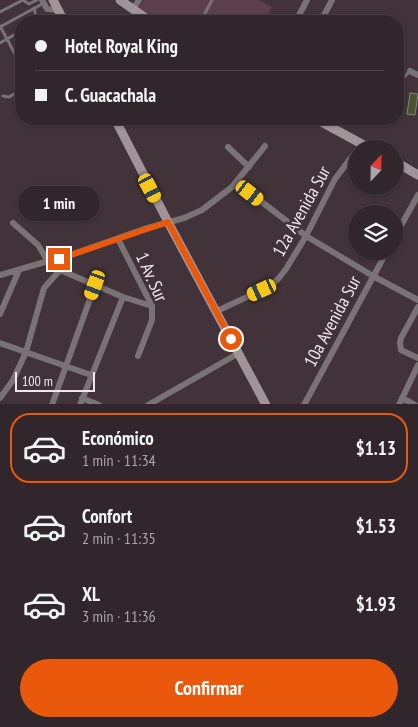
<!DOCTYPE html>
<html lang="es">
<meta charset="utf-8">
<style>
:root{--surface:#31262b;--page:#392e33;--text:#f1f3f6;--muted:#a8a5a9;--line:#4c4347;--accent:#ea580c}
body{margin:0;font-family:"PT Sans Narrow",sans-serif;background:var(--page);color:var(--text);height:100vh;display:flex;flex-direction:column;font-size:19px;white-space:nowrap}
*{box-sizing:border-box;margin:0}
p{font-size:16px;color:var(--muted)}
.icon{flex:none;width:28px;height:28px;fill:none;stroke:currentColor;stroke-width:2;stroke-linecap:round;stroke-linejoin:round}
.map{position:relative;height:404px;overflow:hidden}
.details{display:flex;flex-direction:column;background:var(--surface);flex:1}
.details>*{flex:none}
.hud{position:absolute;left:15px;top:15px;width:389px;height:110px;border-radius:20px;box-shadow:0 1px 4px #0004,0 0 0 1px var(--line);display:grid;align-content:center;height:110px;padding:0 20px;background:var(--surface)}
.needle{width:32px;rotate:22deg}
.fabs{position:absolute;left:348px;top:140px;display:grid;gap:10px}
.fabs a{display:grid;place-items:center;width:55px;height:55px;border-radius:50%;background:var(--surface);box-shadow:0 1px 4px #0004,0 0 0 1px var(--line);font-size:25px}
.scale{position:absolute;left:15px;bottom:12px;width:80px;box-sizing:border-box;padding-left:5px;border:2px solid #f0e7ea;border-top:0;font-size:14px;line-height:18px;white-space:nowrap;color:#f0e7ea;-webkit-text-stroke:4px #413339;paint-order:stroke}
.end{position:absolute;width:22px;height:22px;margin:-11px;border:6px solid #ea580c;background:#fff;box-shadow:0 0 0 2px #fff}
.from{border-radius:50%}
.bubble{position:absolute;height:35px;border-radius:18px;background:var(--surface);box-shadow:0 1px 4px #0004,0 0 0 1px var(--line);font-size:16px;font-weight:700;line-height:35px;text-align:center}
.car{position:absolute;width:15px;height:30px;margin:-15px -8px;border-radius:6px;box-shadow:0 0 4px 1px #0007;background:linear-gradient(#f5c518 24%,#345 0 40%,#f5c518 0 76%,#345 0 86%,#f5c518 0)}
.hud b{display:flex;align-items:center;gap:18px;height:48px;font-size:19px}
.hud b+b{border-top:1px solid var(--line)}
.hud i{width:12px;height:12px;background:var(--text)}
ul{padding:9px 0 0;list-style:none}
li{display:flex;align-items:center;gap:15px;height:70px;margin:0 10px 8px;padding:0 10px;border:2px solid transparent;border-radius:20px}
li div{flex:1}
li b{display:block;font-size:19px}
li em{font-style:normal;font-weight:700}
li.on{border-color:var(--accent)}
li>.icon{width:45px;height:45px;stroke-width:1.5}
.button{display:flex;gap:10px;margin-top:auto;padding:10px 20px}
.button a{flex:1;height:58px;border-radius:30px;background:var(--accent);color:#fff;font-size:20px;font-weight:700;line-height:58px;text-align:center}
.map>svg:first-child{display:block}
.green{fill:#5c404d}
.building{fill:#495231;stroke:#808576}
.lines{fill:none;stroke-linecap:round;stroke-linejoin:round}
.lane{stroke:#7a7376;stroke-width:3}
.street{stroke:#7a7376;stroke-width:6}
.secondary{stroke:#a09499;stroke-width:9}
.route{stroke:#ea580c;stroke-width:6}
.labels{text-anchor:middle;dominant-baseline:central;stroke-width:5;stroke-linejoin:round;paint-order:stroke}
.street-label{font-size:18px;fill:#f0e7ea;stroke:#413339}
</style>
<div class="map">
<svg width="418" height="405" viewBox="0 0 418 405">
<rect width="100%" height="100%" fill="#413339"/>
<path class="green" d="M144 0H259L272 7 265 21H157L138 9Z"/>
<path class="building" d="M410 93 418 94 415 115 407 114Z"/>
<g class="lines">
<path class="lane" d="M34 8 37 21
M0 12 23 0 29 4 37 0
M201 21 212 0
M0 26 21 65
M0 27 44 3
M0 43 21 31
M398 84 409 72
M3 96 9 97 21 90
M334 127 344 119"/>
<path class="street" d="M42 0 47 9 58 10
M133 9 139 0
M296 21 307 0
M321 21 332 0
M410 71 418 75
M228 147 249 167
M236 182 306 236 373 276 418 300
M13 223 38 245 48 261
M394 238 418 195
M118 239 152 306V320L138 356
M59 259 60 270 123 297 152 306
M0 275 55 259H59L144 229 184 218 202 210 232 187 265 146
M418 307 401 338 400 343 401 350 418 358
M217 311 262 290 270 286 278 279 286 269 306 236 335 179 356 151
M0 314 19 270
M0 343 91 375
M0 398 13 380 26 352 44 288 60 270
M82 398 99 405
M402 398 415 405
M52 405 95 285
M80 405 123 297
M148 405 239 353
M304 405 387 251
M399 405 418 365"/>
<path class="secondary" d="M53 0 64 21
M120 0 150 21
M115 119 168 222 266 405
M316 119 371 149
M394 161 418 175"/>
</g>
<g class="lines">
<path class="route" d="M59 259 144 230 168 222 231 339"/>
</g>
<g class="labels">
<g class="street-label">
<text transform="translate(301 211) rotate(-61)">12a Avenida Sur</text>
<text transform="translate(152 277) rotate(66)">1 Av. Sur</text>
<text transform="translate(332 321) rotate(-62)">10a Avenida Sur</text>
</g>
</g>
</svg>
<div class="fabs">
<a><svg class="needle" viewBox="-14 -14 28 28"><path d="M0-13l5 13h-10z" fill="#e53935"/><path d="M0 13l5-13h-10z" fill="#a8a5a9"/></svg></a>
<a><svg class="icon" aria-label="layers" viewBox="0 0 24 24"><path d="M12 4l9 5-9 5-9-5zM3 14l9 5 9-5"/></svg></a>
</div>
<div class="scale">100 m</div>
<i class="end from" style="left:231px;top:339px"></i>
<i class="end" style="left:59px;top:259px"></i>
<div class="bubble" style="left:18px;top:186px;width:82px">1 min</div>
<i class="car" style="left:150px;top:188px;rotate:152deg"></i>
<i class="car" style="left:250px;top:193px;rotate:128deg"></i>
<i class="car" style="left:95px;top:285px;rotate:200deg"></i>
<i class="car" style="left:262px;top:290px;rotate:245deg"></i>
<div class="hud">
<b><i class="from"></i>Hotel Royal King</b>
<b><i></i>C. Guacachala</b>
</div>
</div>
<section class="details">
<ul>
<li class="on"><svg class="icon" aria-label="car" viewBox="0 0 24 24"><path d="M5 17H2v-5l4-1 3-4h7l3 4 3 1v5h-3M9 17h6M6 11h13"/><circle cx="7" cy="17" r="2"/><circle cx="17" cy="17" r="2"/></svg><div><b>Económico</b><p>1 min · 11:34</p></div><em>$1.13</em></li>
<li><svg class="icon" aria-label="car" viewBox="0 0 24 24"><path d="M5 17H2v-5l4-1 3-4h7l3 4 3 1v5h-3M9 17h6M6 11h13"/><circle cx="7" cy="17" r="2"/><circle cx="17" cy="17" r="2"/></svg><div><b>Confort</b><p>2 min · 11:35</p></div><em>$1.53</em></li>
<li><svg class="icon" aria-label="car" viewBox="0 0 24 24"><path d="M5 17H2v-5l4-1 3-4h7l3 4 3 1v5h-3M9 17h6M6 11h13"/><circle cx="7" cy="17" r="2"/><circle cx="17" cy="17" r="2"/></svg><div><b>XL</b><p>3 min · 11:36</p></div><em>$1.93</em></li>
</ul>
<div class="button"><a>Confirmar</a></div>
</section>
